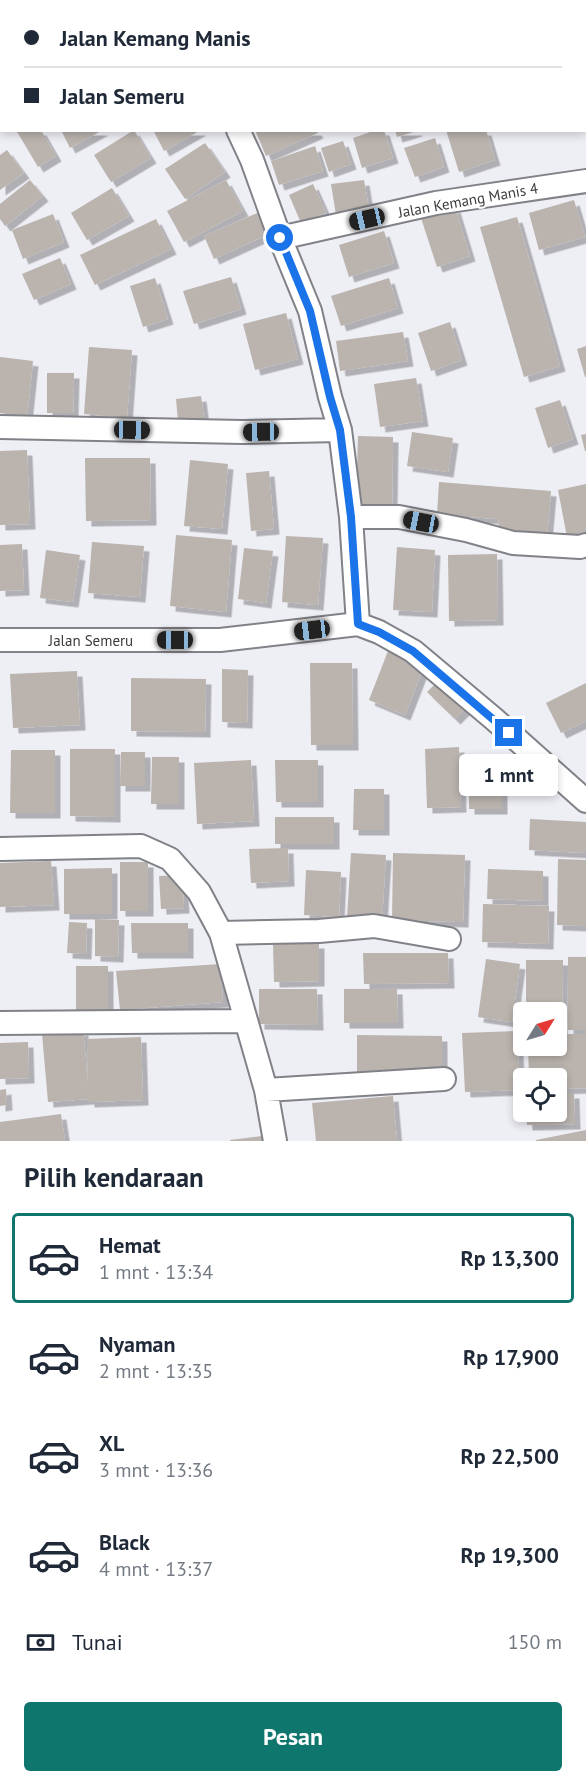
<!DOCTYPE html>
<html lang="id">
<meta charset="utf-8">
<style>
:root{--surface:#fff;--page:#f6f6f7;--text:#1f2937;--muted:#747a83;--line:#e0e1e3;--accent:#0f766e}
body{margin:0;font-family:"PT Sans",sans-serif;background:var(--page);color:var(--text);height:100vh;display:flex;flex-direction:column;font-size:22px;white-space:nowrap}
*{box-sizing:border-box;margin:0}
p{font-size:20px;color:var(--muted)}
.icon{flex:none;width:33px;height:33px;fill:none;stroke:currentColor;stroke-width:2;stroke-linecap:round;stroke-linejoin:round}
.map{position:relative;height:1141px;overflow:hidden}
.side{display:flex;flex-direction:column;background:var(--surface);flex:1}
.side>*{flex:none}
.banner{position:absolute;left:0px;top:0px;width:586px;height:132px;box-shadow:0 3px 9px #0003;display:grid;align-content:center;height:132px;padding:0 24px;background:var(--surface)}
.needle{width:39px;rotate:53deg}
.controls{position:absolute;left:513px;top:1002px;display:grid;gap:12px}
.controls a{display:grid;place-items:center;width:54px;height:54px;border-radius:6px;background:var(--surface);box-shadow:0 3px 9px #0003;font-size:30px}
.end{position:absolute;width:27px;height:27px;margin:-14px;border:8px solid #1a73e8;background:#fff;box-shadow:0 0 0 3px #fff}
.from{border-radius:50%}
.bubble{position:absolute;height:42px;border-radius:6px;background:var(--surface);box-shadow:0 3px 9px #0003;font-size:20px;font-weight:700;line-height:42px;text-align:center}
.car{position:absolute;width:18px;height:36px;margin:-18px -9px;border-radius:8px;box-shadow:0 0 4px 2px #0007;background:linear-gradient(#222 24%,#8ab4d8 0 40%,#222 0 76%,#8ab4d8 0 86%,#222 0)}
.banner b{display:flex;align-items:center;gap:21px;height:57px;font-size:22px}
.banner b+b{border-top:2px solid var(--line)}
.banner i{width:15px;height:15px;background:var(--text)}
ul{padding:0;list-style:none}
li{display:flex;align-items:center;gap:18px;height:90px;margin:0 12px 9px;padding:0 12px;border:3px solid transparent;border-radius:6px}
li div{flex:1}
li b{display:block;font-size:22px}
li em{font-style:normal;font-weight:700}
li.active{border-color:var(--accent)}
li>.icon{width:54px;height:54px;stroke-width:1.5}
h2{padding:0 24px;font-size:27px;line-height:72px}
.pay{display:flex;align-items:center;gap:15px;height:66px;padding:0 24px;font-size:22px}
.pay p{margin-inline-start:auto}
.primary-button{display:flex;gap:12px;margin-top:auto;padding:12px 24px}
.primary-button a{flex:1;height:69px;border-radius:6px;background:var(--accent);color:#fff;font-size:24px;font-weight:700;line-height:69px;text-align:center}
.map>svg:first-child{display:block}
.building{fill:#bab3ae;filter:url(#shadow)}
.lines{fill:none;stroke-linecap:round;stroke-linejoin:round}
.street-casing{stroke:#818188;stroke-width:26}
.path{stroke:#b0b0b5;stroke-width:4;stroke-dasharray:4.5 4.5;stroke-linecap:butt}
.street{stroke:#fff;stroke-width:22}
.route{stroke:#1a73e8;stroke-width:8}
.labels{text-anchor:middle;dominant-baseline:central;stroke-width:4.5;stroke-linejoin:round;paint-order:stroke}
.street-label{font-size:15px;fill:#3a3a3d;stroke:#fff}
</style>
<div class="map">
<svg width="586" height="1141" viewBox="0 0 586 1141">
<defs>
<filter id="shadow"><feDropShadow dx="5.5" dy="5.5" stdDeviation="0" flood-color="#0004"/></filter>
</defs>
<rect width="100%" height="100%" fill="#eeeef5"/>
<path class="building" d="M16 130H41L56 156 38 167Z
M61 130H103L70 148Z
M134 130 151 158 111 182 94 155Z
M153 130H201L164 151Z
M255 130H316L318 133 266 156Z
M376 130H384L393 158 362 168 353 138Z
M395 130H417V131L397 137Z
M446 130H486L495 160 459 172Z
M435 138 444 167 415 177 404 148Z
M343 141 351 164 329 172 321 148Z
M205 143 225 172 185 199 165 169Z
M315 146 323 171 279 185 271 161Z
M7 150 24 173 0 190V155Z
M30 180 43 196 5 226 0 219V204Z
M226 180 243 211 184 242 167 211Z
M364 180 369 210 336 215 331 184Z
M313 184 326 213 301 223 289 195Z
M112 188 129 216 87 240 71 213Z
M574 200 585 237 539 250 529 213Z
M455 207 470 256 437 267 421 218Z
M262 211 271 233 214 259 204 236Z
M53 214 64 242 23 259 12 230Z
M517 217 560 366 524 377 480 227Z
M156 219 171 249 95 285 80 255Z
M384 231 394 263 349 277 339 245Z
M60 258 71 284 34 300 22 274Z
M231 277 241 309 194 324 183 291Z
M155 278 168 319 143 327 130 286Z
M389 278 398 308 341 326 331 296Z
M286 313 298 359 255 370 243 324Z
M450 322 462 360 431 371 418 333Z
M403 332 408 361 340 371 336 341Z
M586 346V377H585L577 349Z
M89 347 132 350 127 418 84 414Z
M0 357 33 361 27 417 0 413Z
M47 373H74L73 413H47Z
M416 378 423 421 380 427 374 384Z
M201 396 204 419 178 421 176 399Z
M560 400 573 439 548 448 535 408Z
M412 432 453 438 448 472 407 466Z
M586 434V451H585L581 435Z
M358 436 393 437 392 507 356 506Z
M27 450 30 524 0 525V451Z
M85 458H150L151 520 86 521Z
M190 460 228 464 222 529 184 526Z
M269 471 274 529 251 531 246 473Z
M439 482 551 491 547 536 498 532 499 519 437 515Z
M586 484V534L567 537 558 490Z
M176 535 232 540 226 612 170 606Z
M286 536 323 538 318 605 282 602Z
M92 542 144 546 140 597 88 593Z
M22 544 24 590 0 591V545Z
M397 547 435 550 432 612 393 610Z
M244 548 273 551 266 603 238 599Z
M46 550 80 555 73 602 40 598Z
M497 554 498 620 449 621 448 555Z
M388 651 424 666 405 715 369 700Z
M310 663H352L353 745H311Z
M222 669 248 670 247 723 222 722Z
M77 671 80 725 13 728 10 674Z
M442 677 470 704 455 719 427 692Z
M131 678 206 679 205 732 131 731Z
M586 683V721L561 733 546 703Z
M459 747 461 807 427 808 425 749Z
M70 749H115V817L70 816Z
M11 750H55V813H10Z
M121 752H145V786H120Z
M152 757H179V804H151Z
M469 759H502V809H469Z
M251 760 254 821 197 824 194 763Z
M275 760H318V802H276Z
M354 789H384V830H353Z
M275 817H334V844H275Z
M530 819 586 822V853L529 850Z
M288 848 289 881 251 883 249 849Z
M351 853 386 855 382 920 347 918Z
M393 853 465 855 463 922 392 920Z
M558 859 586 860V926L557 925Z
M51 861 54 905 0 907V863Z
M120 862H148V911H120Z
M112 868V914H64V869Z
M488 869 543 871V901L487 899Z
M306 870 341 872 339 917 304 915Z
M182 875 184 908 161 909 159 876Z
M483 904 549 906 548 944 482 942Z
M95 919 119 920 118 957 95 956Z
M69 922 87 923 86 954 67 953Z
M131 923H188V953H132Z
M319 943V981L274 982 273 944Z
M363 953H448L449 983 364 984Z
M568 957H586V1030H568Z
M486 959 520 964 512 1022 478 1017Z
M526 960H563L562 1029H556V1012H526Z
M220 964 223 1002 120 1010 116 971Z
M76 966H108V1011H76Z
M259 989H317L318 1025 259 1024Z
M344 989H397L398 1023H344Z
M83 1030 88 1084 87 1039 141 1037 143 1100 89 1102V1099L48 1102 42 1034Z
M517 1031 520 1090 465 1092 462 1033Z
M556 1034H586V1088L556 1089V1078H529L528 1046H556Z
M357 1035 442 1036V1073L357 1072Z
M28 1042 29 1078 0 1079V1043Z
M6 1089 7 1105 0 1106V1090Z
M556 1093H574L575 1124 527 1125 526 1112H556Z
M393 1096 397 1141H316L312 1103Z
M61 1114 65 1141H0V1122Z
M586 1130V1141H536V1140Z
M262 1136 263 1141H230V1140Z"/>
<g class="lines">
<defs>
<path id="street" d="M135 0 136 2
M238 130 252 160 280 238 310 311 330 397 340 430 351 517 358 624
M280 238 436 203 586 181
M0 427 242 432 340 430
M351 517H399L466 530 513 543 580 547 586 545
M0 640H220L358 624 379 632 413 651 494 719 586 801
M0 849 141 846 170 859 199 892 221 933 266 1090 275 1141
M221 933 319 931 374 926 449 939
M0 1023 245 1021
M266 1090 444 1079"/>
</defs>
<use href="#street" class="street-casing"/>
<path class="path" d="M272 0 273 2"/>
<use href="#street" class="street"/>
</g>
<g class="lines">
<path class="route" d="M280 238 310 311 330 397 340 430 351 517 358 624 379 632 413 651 509 733"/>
</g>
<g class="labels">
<g class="street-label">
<text transform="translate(468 200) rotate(-10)">Jalan Kemang Manis 4</text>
<text x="91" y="640">Jalan Semeru</text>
</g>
</g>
</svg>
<div class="controls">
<a><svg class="needle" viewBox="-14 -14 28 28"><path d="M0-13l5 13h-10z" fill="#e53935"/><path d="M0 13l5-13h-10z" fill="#747a83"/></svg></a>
<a><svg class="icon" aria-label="locate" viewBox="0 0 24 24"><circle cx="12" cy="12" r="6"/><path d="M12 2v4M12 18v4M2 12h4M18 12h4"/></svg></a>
</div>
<i class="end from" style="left:280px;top:238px"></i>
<i class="end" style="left:509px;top:733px"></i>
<div class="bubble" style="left:459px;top:754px;width:99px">1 mnt</div>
<i class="car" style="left:367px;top:219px;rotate:257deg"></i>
<i class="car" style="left:132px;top:430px;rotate:91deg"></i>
<i class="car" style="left:261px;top:432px;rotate:269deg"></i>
<i class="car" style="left:421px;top:522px;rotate:281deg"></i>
<i class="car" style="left:312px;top:630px;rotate:263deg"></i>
<i class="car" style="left:175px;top:640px;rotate:270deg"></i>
<div class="banner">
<b><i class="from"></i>Jalan Kemang Manis</b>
<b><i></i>Jalan Semeru</b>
</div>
</div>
<section class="side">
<h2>Pilih kendaraan</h2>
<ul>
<li class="active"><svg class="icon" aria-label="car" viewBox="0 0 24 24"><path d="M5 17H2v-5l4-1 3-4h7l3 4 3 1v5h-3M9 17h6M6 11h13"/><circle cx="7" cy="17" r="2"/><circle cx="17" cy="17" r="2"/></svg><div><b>Hemat</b><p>1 mnt · 13:34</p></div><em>Rp 13,300</em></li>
<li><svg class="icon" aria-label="car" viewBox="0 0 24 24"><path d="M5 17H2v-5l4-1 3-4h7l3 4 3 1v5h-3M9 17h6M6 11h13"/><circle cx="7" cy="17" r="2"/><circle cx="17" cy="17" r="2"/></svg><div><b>Nyaman</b><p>2 mnt · 13:35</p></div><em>Rp 17,900</em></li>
<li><svg class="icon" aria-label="car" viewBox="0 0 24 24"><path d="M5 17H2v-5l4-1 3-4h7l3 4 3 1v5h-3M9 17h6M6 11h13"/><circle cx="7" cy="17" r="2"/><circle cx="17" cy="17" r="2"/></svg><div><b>XL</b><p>3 mnt · 13:36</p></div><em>Rp 22,500</em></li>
<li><svg class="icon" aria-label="car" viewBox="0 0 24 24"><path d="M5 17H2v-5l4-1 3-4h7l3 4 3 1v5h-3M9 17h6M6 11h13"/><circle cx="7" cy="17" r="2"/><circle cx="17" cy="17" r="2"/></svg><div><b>Black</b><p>4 mnt · 13:37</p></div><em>Rp 19,300</em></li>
</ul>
<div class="pay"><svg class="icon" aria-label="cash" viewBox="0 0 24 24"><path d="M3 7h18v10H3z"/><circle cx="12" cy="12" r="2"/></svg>Tunai<p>150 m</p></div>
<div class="primary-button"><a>Pesan</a></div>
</section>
